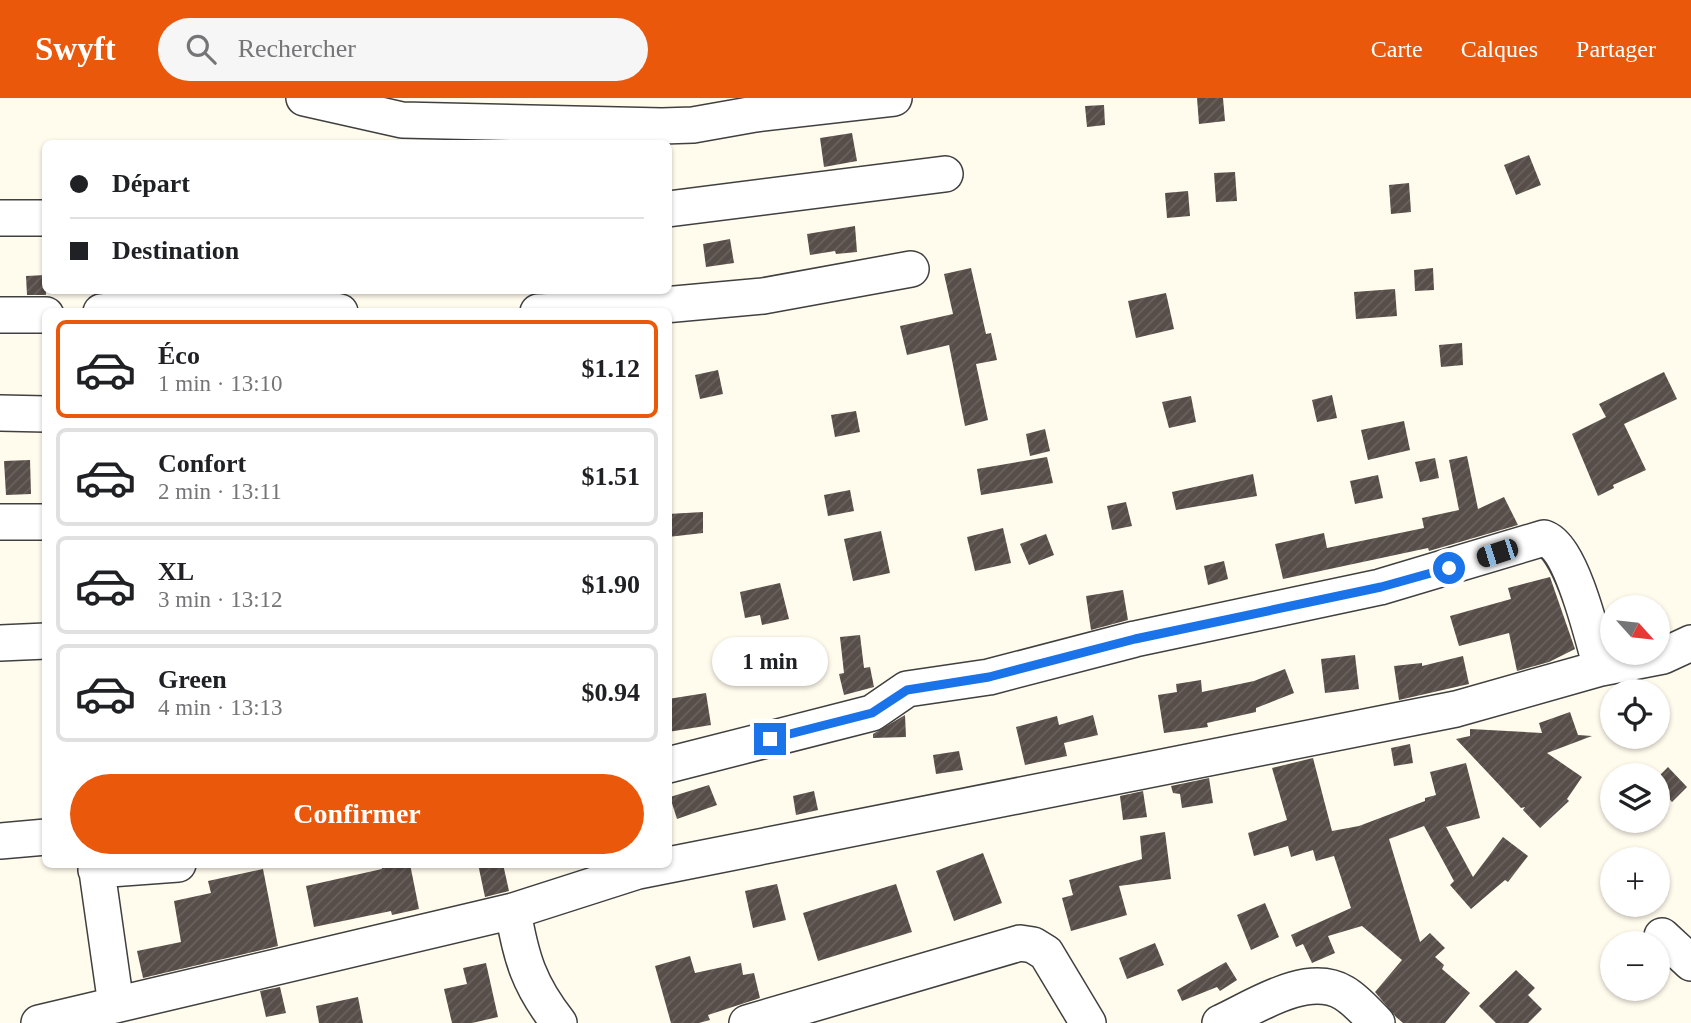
<!DOCTYPE html>
<html lang="fr">
<meta charset="utf-8">
<style>
:root{--surface:#fff;--page:#f6f6f6;--text:#202124;--muted:#757577;--line:#e0e0e0;--accent:#ea580c}
body{margin:0;font-family:Georgia,serif;background:var(--page);color:var(--text);height:100vh;display:flex;flex-direction:column;font-size:26px;white-space:nowrap}
*{box-sizing:border-box;margin:0}
p{font-size:23px;color:var(--muted)}
.icon{flex:none;width:38px;height:38px;fill:none;stroke:currentColor;stroke-width:2;stroke-linecap:round;stroke-linejoin:round}
.map{position:relative;flex:1;overflow:hidden}
.drawer{position:absolute;left:42px;top:210px;width:630px;height:560px;display:flex;flex-direction:column;background:var(--surface);border-radius:10px;box-shadow:0 2px 5px #0004}
.drawer>*{flex:none}
.top-card{position:absolute;left:42px;top:42px;width:630px;height:154px;border-radius:10px;box-shadow:0 2px 5px #0004;display:grid;align-content:center;height:154px;padding:0 28px;background:var(--surface)}
.needle{width:46px;rotate:117deg}
.fabs{position:absolute;left:1600px;top:497px;display:grid;gap:14px}
.fabs a{display:grid;place-items:center;width:70px;height:70px;border-radius:50%;background:var(--surface);box-shadow:0 2px 5px #0004;font-size:35px}
.end{position:absolute;width:32px;height:32px;margin:-16px;border:9px solid #1a73e8;background:#fff;box-shadow:0 0 0 4px #fff}
.from{border-radius:50%}
.bubble{position:absolute;height:49px;border-radius:24px;background:var(--surface);box-shadow:0 2px 5px #0004;font-size:23px;font-weight:700;line-height:49px;text-align:center}
.car{position:absolute;width:21px;height:42px;margin:-21px -10px;border-radius:9px;box-shadow:0 0 5px 2px #0007;background:linear-gradient(#222 24%,#8ab4d8 0 40%,#222 0 76%,#8ab4d8 0 86%,#222 0)}
.top-card b{display:flex;align-items:center;gap:24px;height:66px;font-size:26px}
.top-card b+b{border-top:2px solid var(--line)}
.top-card i{width:18px;height:18px;background:var(--text)}
ul{padding:12px 0 0;list-style:none}
li{display:flex;align-items:center;gap:21px;height:98px;margin:0 14px 10px;padding:0 14px;border:4px solid var(--line);border-radius:10px}
li div{flex:1}
li b{display:block;font-size:26px}
li em{font-style:normal;font-weight:700}
li.current{border-color:var(--accent)}
li>.icon{width:63px;height:63px;stroke-width:1.5}
.button{display:flex;gap:14px;margin-top:auto;padding:14px 28px}
.button a{flex:1;height:80px;border-radius:42px;background:var(--accent);color:#fff;font-size:28px;font-weight:700;line-height:80px;text-align:center}
header{display:flex;align-items:center;gap:42px;box-sizing:border-box;height:98px;padding:0 35px;background:var(--accent);color:#fff}
header strong{font-size:33px}
nav{display:flex;gap:38px;margin-inline-start:auto;font-size:24px}
.search{width:490px;height:63px;background:var(--page);display:flex;align-items:center;gap:18px;box-sizing:border-box;padding:0 24px;border-radius:38px;color:var(--muted);font-size:26px}
.map>svg:first-child{display:block}
.building{fill:url(#building-hatch)}
.lines{fill:none;stroke-linecap:round;stroke-linejoin:round}
.minor-casing{stroke:#404040;stroke-width:38}
.minor{stroke:#fff;stroke-width:35}
.route{stroke:#1a73e8;stroke-width:9}
</style>
<header>
<strong>Swyft</strong>
<div class="search"><svg class="icon" aria-label="search" viewBox="0 0 24 24"><circle cx="10" cy="10" r="6"/><path d="M15 15l6 6"/></svg>Rechercher</div>
<nav><a>Carte</a><a>Calques</a><a>Partager</a></nav>
</header>
<div class="map">
<svg width="1691" height="925" viewBox="0 0 1691 925">
<defs>
<pattern id="building-hatch" width="6" height="6" patternUnits="userSpaceOnUse" patternTransform="scale(1.75)"><rect width="6" height="6" fill="#574d49"/><path d="M-1 1l2-2M0 6l6-6M5 7l2-2" fill="none" stroke="#6a625f"/></pattern>
</defs>
<rect width="100%" height="100%" fill="#fffbed"/>
<path class="building" d="M1197 0H1223L1225 23 1199 26Z
M1104 7 1105 27 1087 29 1085 8Z
M852 35 857 63 824 69 820 40Z
M1529 57 1541 87 1516 97 1504 67Z
M1235 74 1237 103 1216 104 1214 75Z
M1409 85 1411 114 1391 116 1389 87Z
M1188 93 1190 118 1167 120 1165 95Z
M855 128 857 154 836 156 835 153 810 157 807 136Z
M730 141 734 165 706 169 703 146Z
M971 170 986 236 991 235 997 262 976 266 988 322 965 328 949 247 907 257 900 228 953 216 944 176Z
M1433 170 1434 192 1415 193 1414 172Z
M46 177V197H27L26 178Z
M1395 191 1397 218 1356 221 1354 194Z
M1166 195 1174 231 1136 240 1128 203Z
M1462 245 1463 267 1441 269 1439 247Z
M718 272 723 296 700 301 695 277Z
M1664 274 1677 301 1624 326 1646 372 1613 387 1614 390 1598 398 1572 336 1606 319 1599 306Z
M1332 297 1337 320 1317 324 1312 302Z
M1191 298 1196 324 1169 330 1162 304Z
M856 313 860 334 835 339 831 317Z
M1404 323 1410 352 1368 362 1361 332Z
M1045 331 1050 353 1030 358 1026 336Z
M1467 358 1478 411 1504 399 1518 427 1429 453 1428 450 1283 481 1275 446 1324 435 1327 450 1424 430 1422 420 1459 412 1449 362Z
M1047 359 1053 385 981 397 977 371Z
M1435 360 1439 380 1420 384 1415 364Z
M30 362 31 396 6 397 4 363Z
M1253 376 1257 398 1176 412 1172 394Z
M1378 377 1383 400 1355 406 1350 383Z
M850 392 854 413 828 418 824 397Z
M1126 404 1132 428 1112 432 1107 408Z
M703 414V435L668 439V416Z
M1003 430 1011 465 975 473 967 439Z
M881 433 890 475 853 483 844 441Z
M1046 436 1054 457 1029 467 1020 446Z
M1224 463 1228 481 1208 487 1204 468Z
M1550 479 1575 551 1549 564 1517 573 1509 535 1459 548 1450 518 1511 501 1508 490Z
M780 485 789 521 762 527 760 517 745 520 740 494Z
M1123 492 1128 522 1091 532 1086 498Z
M860 537 864 570 870 569 874 589 844 597 839 576 844 575 840 539Z
M1355 557 1359 591 1325 595 1321 561Z
M1463 558 1469 586 1399 602 1394 568 1422 565V568Z
M1285 571 1294 595 1256 610V614L1207 625 1208 629 1164 635 1158 597 1177 594 1176 586 1201 582 1202 594 1254 583Z
M706 595 711 627 668 634V601Z
M1570 614 1578 637 1592 638 1547 655 1582 679 1567 701 1569 703 1540 730 1523 712 1525 709 1521 710 1456 641 1470 638V631L1542 635 1539 625Z
M905 617 906 639 873 640V636Z
M1093 617 1098 637 1064 645 1067 658 1025 667 1016 629 1057 618 1059 627Z
M1410 646 1413 665 1394 668 1391 650Z
M959 653 963 672 936 676 933 657Z
M1313 660 1332 733 1359 728 1425 703V700L1436 697 1430 674 1466 665 1480 720 1446 729 1473 779 1503 739 1528 758 1508 784 1505 782 1471 811 1450 787 1454 783 1424 728 1389 741 1420 844 1430 835 1445 850 1435 859 1444 867 1442 871 1470 895 1445 925H1403L1396 919 1375 894 1402 862 1362 828 1328 838 1335 855 1312 865 1303 846 1296 849 1291 837 1351 810 1334 758 1316 763 1313 752 1291 759 1288 748 1254 758 1248 735 1287 722 1272 670Z
M1668 669 1687 689 1672 704 1657 688V680Z
M1209 680 1213 705 1182 710 1180 696 1173 695 1171 688Z
M709 687 717 707 677 721 670 699Z
M814 693 818 712 796 717 793 698Z
M1143 693 1147 719 1123 722 1120 698Z
M1165 734 1171 781 1119 788 1127 817 1071 833 1062 800 1073 797 1069 782 1142 761 1140 738Z
M983 755 1002 805 954 823 936 773Z
M381 766H410L419 811 392 817 391 813 314 829 306 788 382 771Z
M478 766H503L509 793 485 799Z
M263 771 278 848 143 880 137 853 181 844 174 803 211 795 208 783Z
M777 786 786 822 753 830 745 793Z
M896 786 912 834 818 863 803 815Z
M1265 805 1279 839 1251 852 1237 817Z
M1155 845 1164 867 1127 881 1119 860Z
M690 858 695 875 741 865 743 877 754 875 760 900 708 917 710 922 699 925H671L655 868Z
M1226 864 1237 882 1220 893 1217 889 1182 903 1177 892Z
M486 865 498 919 472 925H452L444 891 467 886 463 870Z
M1516 872 1535 890 1528 897 1542 911 1528 925H1496L1479 908Z
M280 889 286 915 266 919 260 893Z
M358 899 363 925H319L316 908Z"/>
<g class="lines">
<defs>
<path id="minor" d="M304 0 402 22 662 28 693 27 755 16 894 0
M668 111 945 76
M0 120H46
M101 214 209 202 310 207 340 214
M538 214 642 209 763 198 911 171
M0 217H46
M0 315 46 316
M0 424H46
M0 545 46 543
M668 667 872 615 907 591 989 579 1135 541 1380 489 1544 440C1572 449 1593 541 1601 570
M0 743 46 739
M96 766 116 907
M96 772 178 766
M513 813C521 860 529 887 559 925
M1662 838 1691 865
M39 925 513 813 638 773 1456 611 1601 570 1663 558 1691 545
M747 925 1020 845 1033 847 1046 855 1088 925
M1220 925C1255 909 1307 873 1344 895 1356 902 1367 915 1377 925"/>
</defs>
<use href="#minor" class="minor-casing"/>
<use href="#minor" class="minor"/>
</g>
<g class="lines">
<path class="route" d="M770 641 872 615 907 592 989 579 1135 541 1381 489 1449 470"/>
</g>
</svg>
<div class="fabs">
<a><svg class="needle" viewBox="-14 -14 28 28"><path d="M0-13l5 13h-10z" fill="#e53935"/><path d="M0 13l5-13h-10z" fill="#757577"/></svg></a>
<a><svg class="icon" aria-label="locate" viewBox="0 0 24 24"><circle cx="12" cy="12" r="6"/><path d="M12 2v4M12 18v4M2 12h4M18 12h4"/></svg></a>
<a><svg class="icon" aria-label="layers" viewBox="0 0 24 24"><path d="M12 4l9 5-9 5-9-5zM3 14l9 5 9-5"/></svg></a>
<a>+</a>
<a>−</a>
</div>
<i class="end from" style="left:1449px;top:470px"></i>
<i class="end" style="left:770px;top:641px"></i>
<div class="bubble" style="left:712px;top:539px;width:116px">1 min</div>
<i class="car" style="left:1497px;top:455px;rotate:252deg"></i>
<div class="top-card">
<b><i class="from"></i>Départ</b>
<b><i></i>Destination</b>
</div>
<section class="drawer">
<ul>
<li class="current"><svg class="icon" aria-label="car" viewBox="0 0 24 24"><path d="M5 17H2v-5l4-1 3-4h7l3 4 3 1v5h-3M9 17h6M6 11h13"/><circle cx="7" cy="17" r="2"/><circle cx="17" cy="17" r="2"/></svg><div><b>Éco</b><p>1 min · 13:10</p></div><em>$1.12</em></li>
<li><svg class="icon" aria-label="car" viewBox="0 0 24 24"><path d="M5 17H2v-5l4-1 3-4h7l3 4 3 1v5h-3M9 17h6M6 11h13"/><circle cx="7" cy="17" r="2"/><circle cx="17" cy="17" r="2"/></svg><div><b>Confort</b><p>2 min · 13:11</p></div><em>$1.51</em></li>
<li><svg class="icon" aria-label="car" viewBox="0 0 24 24"><path d="M5 17H2v-5l4-1 3-4h7l3 4 3 1v5h-3M9 17h6M6 11h13"/><circle cx="7" cy="17" r="2"/><circle cx="17" cy="17" r="2"/></svg><div><b>XL</b><p>3 min · 13:12</p></div><em>$1.90</em></li>
<li><svg class="icon" aria-label="car" viewBox="0 0 24 24"><path d="M5 17H2v-5l4-1 3-4h7l3 4 3 1v5h-3M9 17h6M6 11h13"/><circle cx="7" cy="17" r="2"/><circle cx="17" cy="17" r="2"/></svg><div><b>Green</b><p>4 min · 13:13</p></div><em>$0.94</em></li>
</ul>
<div class="button"><a>Confirmer</a></div>
</section>
</div>
